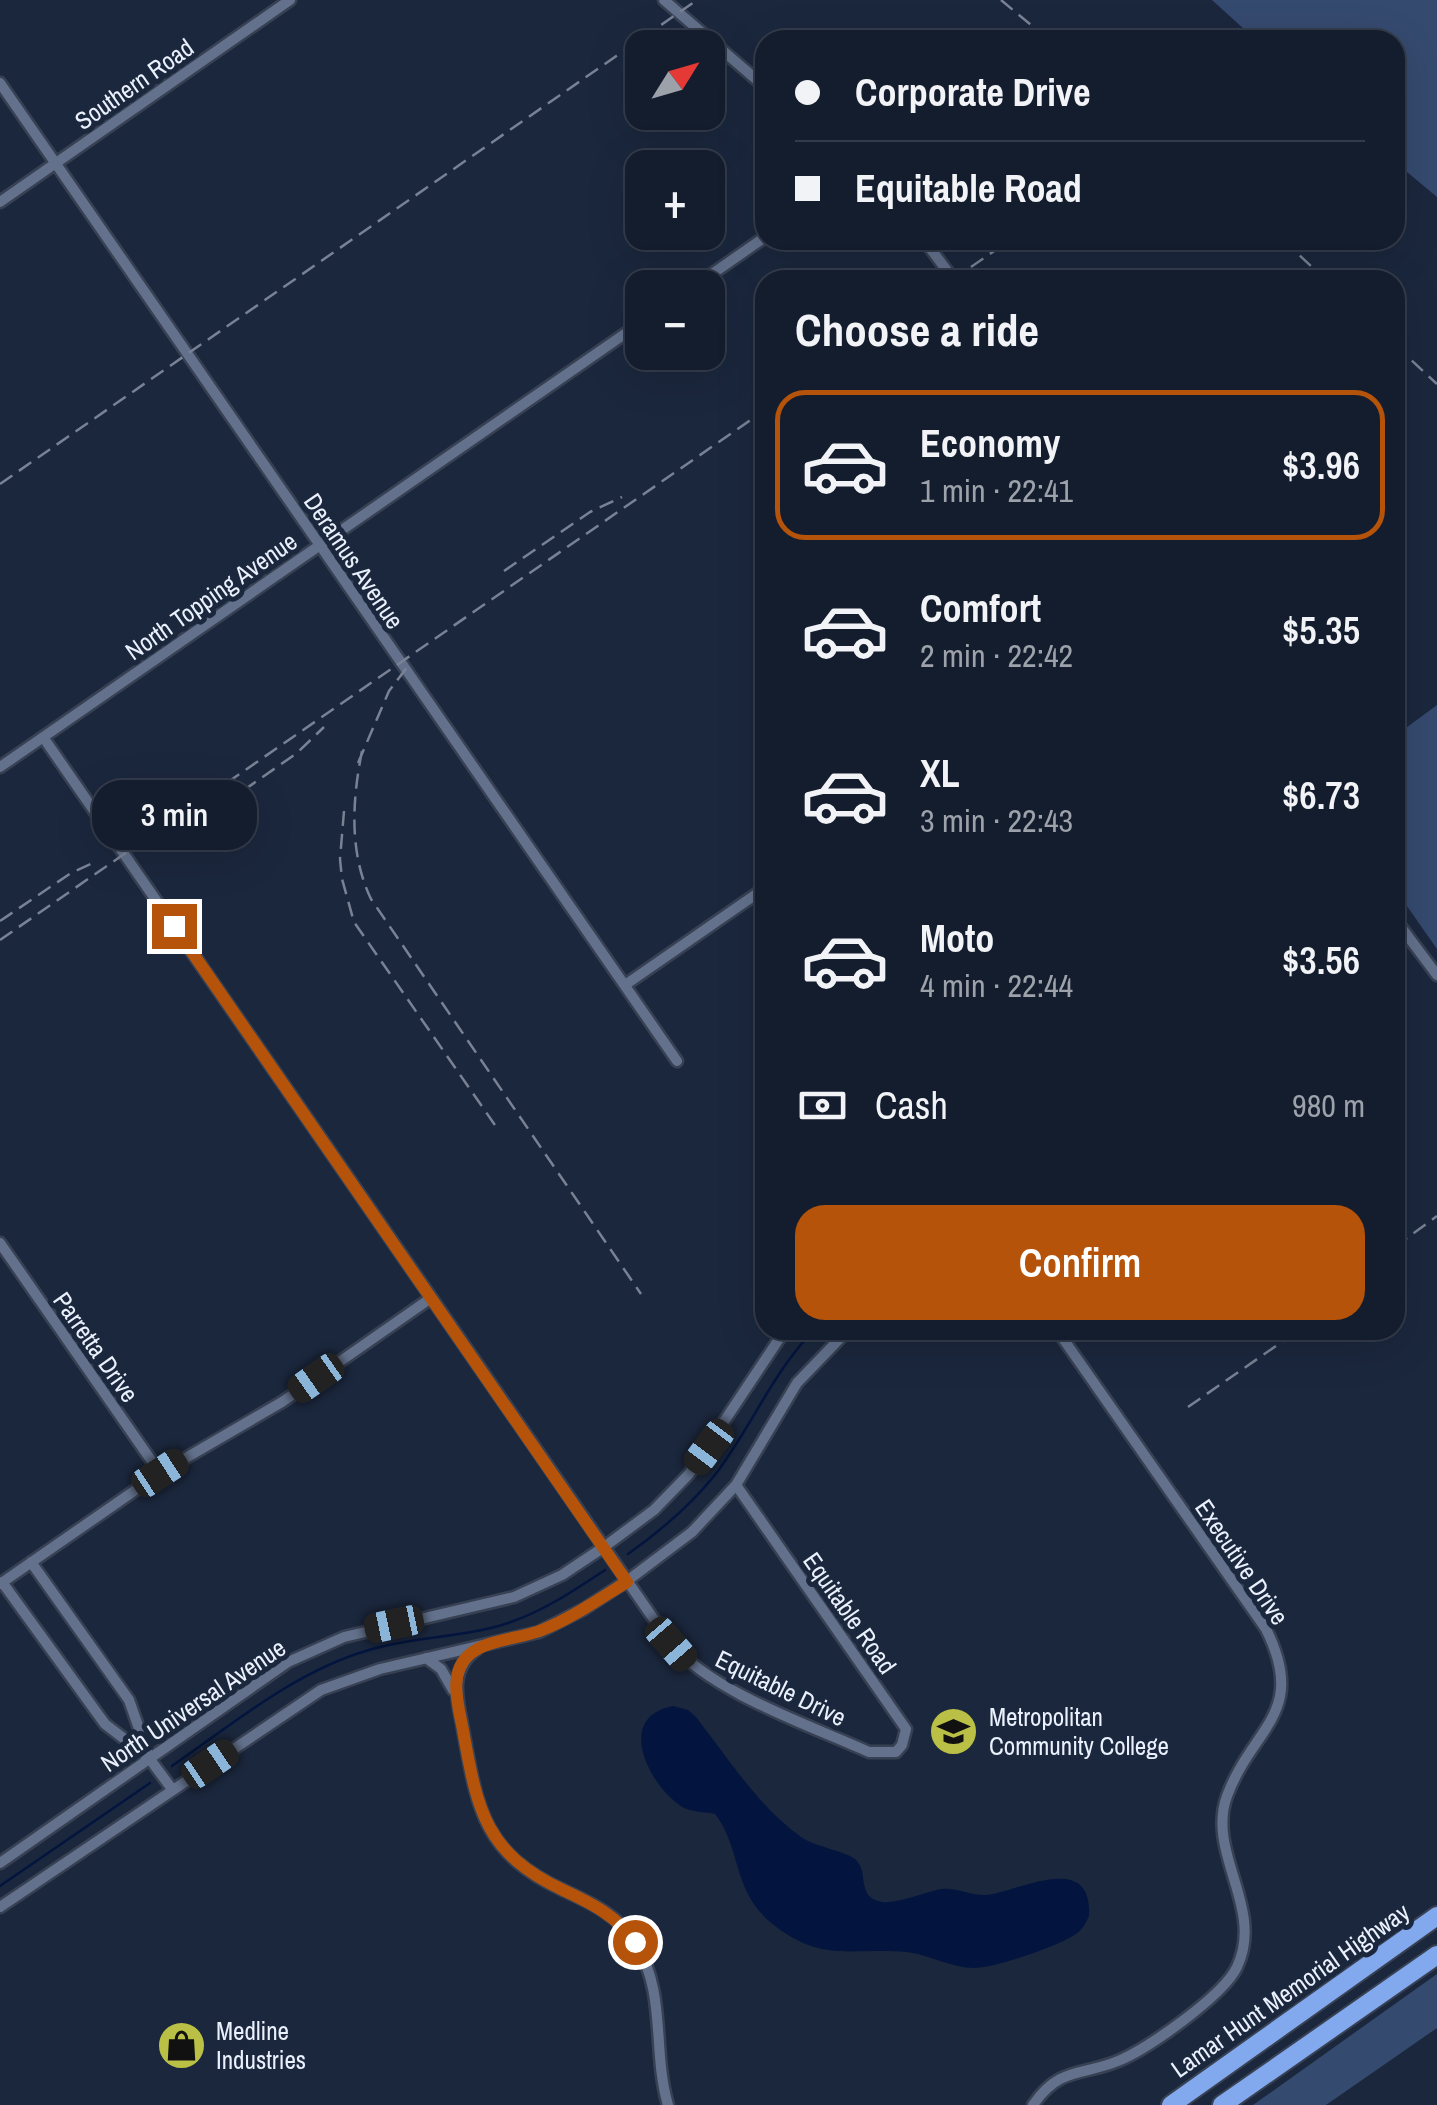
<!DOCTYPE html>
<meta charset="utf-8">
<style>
:root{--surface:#141d2e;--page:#1d2636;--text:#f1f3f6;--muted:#9da2aa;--line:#333b4a;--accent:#b45309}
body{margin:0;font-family:"Archivo Narrow",sans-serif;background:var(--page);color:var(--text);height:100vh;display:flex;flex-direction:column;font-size:38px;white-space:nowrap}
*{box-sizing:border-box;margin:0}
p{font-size:32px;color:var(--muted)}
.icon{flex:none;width:55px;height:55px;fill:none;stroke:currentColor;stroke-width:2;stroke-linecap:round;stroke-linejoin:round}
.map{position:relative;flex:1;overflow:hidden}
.panel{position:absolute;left:755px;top:270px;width:650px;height:1070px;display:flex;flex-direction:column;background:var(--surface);border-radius:30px;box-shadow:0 10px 40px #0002,0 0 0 2px var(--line)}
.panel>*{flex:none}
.banner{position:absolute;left:755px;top:30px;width:650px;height:220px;border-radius:30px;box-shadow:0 10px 40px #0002,0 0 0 2px var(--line);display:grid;align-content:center;height:220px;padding:0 40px;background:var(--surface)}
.needle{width:65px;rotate:53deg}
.tools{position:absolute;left:625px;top:30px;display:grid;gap:20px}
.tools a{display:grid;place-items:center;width:100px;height:100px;border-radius:20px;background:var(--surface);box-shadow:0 10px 40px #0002,0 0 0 2px var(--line);font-size:50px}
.end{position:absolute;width:45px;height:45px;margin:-22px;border:12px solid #b45309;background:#fff;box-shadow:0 0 0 5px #fff}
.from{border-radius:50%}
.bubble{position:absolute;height:70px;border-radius:30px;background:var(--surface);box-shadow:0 10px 40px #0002,0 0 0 2px var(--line);font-size:32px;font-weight:600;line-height:70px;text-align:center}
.car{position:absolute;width:30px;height:60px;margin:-30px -15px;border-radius:12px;box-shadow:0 0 8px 2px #0007;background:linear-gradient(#222 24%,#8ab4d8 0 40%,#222 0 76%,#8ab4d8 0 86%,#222 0)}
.banner b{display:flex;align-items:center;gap:35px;height:95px;font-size:38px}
.banner b+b{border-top:2px solid var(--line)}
.banner i{width:25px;height:25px;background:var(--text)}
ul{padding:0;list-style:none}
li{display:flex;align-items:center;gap:30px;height:150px;margin:0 20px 15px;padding:0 20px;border:5px solid transparent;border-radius:30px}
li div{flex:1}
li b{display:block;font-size:38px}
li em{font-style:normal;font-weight:600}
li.on{border-color:var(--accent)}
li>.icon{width:90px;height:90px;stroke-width:1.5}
h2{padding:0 40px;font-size:45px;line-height:120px}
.pay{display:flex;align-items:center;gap:25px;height:110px;padding:0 40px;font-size:38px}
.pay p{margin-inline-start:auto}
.action{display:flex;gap:20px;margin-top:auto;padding:20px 40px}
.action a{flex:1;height:115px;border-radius:30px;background:var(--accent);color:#fff;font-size:40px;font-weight:600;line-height:115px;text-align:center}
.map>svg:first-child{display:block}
.green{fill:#354a6f}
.water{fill:#03153e}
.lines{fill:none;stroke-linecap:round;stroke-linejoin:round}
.stream{stroke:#03153e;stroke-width:2.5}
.minor-casing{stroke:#374153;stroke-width:15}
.motorway-casing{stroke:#374153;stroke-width:22}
.minor{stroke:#63718c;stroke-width:10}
.motorway{stroke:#82a8ee;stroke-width:18}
.rail{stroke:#798294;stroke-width:2.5;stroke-dasharray:15 8;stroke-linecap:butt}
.route{stroke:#b45309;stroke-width:12}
.labels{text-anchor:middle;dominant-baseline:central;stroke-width:10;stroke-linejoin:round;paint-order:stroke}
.street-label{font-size:25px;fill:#eaf1fd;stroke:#1b273d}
.poi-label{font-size:25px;fill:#eaf1fd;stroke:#1b273d;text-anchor:start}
</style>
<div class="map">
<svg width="1437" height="2105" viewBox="0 0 1437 2105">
<rect width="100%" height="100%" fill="#1b273d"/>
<path class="green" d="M1212 0H1437V197L1395 162V40H1256Z
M1437 705V949L1395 889V736Z
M1437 1974V2028L1326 2105H1253Z"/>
<path class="water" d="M673 1706 688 1710 696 1717C728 1758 758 1806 801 1837 815 1847 850 1852 857 1861 869 1875 856 1897 882 1902 896 1904 926 1892 941 1889 957 1887 971 1896 986 1895 1017 1892 1093 1849 1089 1916 1086 1923 1082 1930 1076 1934 1059 1946 995 1968 974 1968 952 1968 930 1955 907 1952 850 1947 821 1964 770 1922 732 1889 741 1847 715 1814 702 1811 689 1813 678 1804 647 1781 616 1717 673 1706Z"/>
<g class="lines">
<path class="stream" d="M628 1554C659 1532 690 1506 714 1476 750 1430 772 1373 814 1330
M172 1766C234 1723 296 1671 369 1650 415 1636 466 1638 511 1622 545 1610 575 1590 605 1570
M0 1886 150 1783"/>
<defs>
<path id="minor" d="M664 0 765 87
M0 83 677 1061
M0 202 290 0
M924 240 954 280
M692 288 765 237
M43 737 671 1644C716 1694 807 1724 869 1752H896L902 1745 906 1729 736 1485
M0 767 642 322
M1395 919 1437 975
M625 985 765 888
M0 1243 160 1473
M31 1562 129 1700 149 1757
M2 1582 105 1724 149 1758 172 1789
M0 1584 160 1473 282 1402 431 1298
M477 1649C450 1668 456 1695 462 1724 477 1806 481 1852 563 1890 591 1903 618 1915 635 1942 667 1993 652 2050 668 2105
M426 1658 441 1669 453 1690
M0 1863 288 1662 344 1637 514 1597 562 1575 604 1547 654 1510 689 1474 785 1330
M0 1907 321 1690 380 1669 539 1632 584 1609 627 1581 692 1532 736 1485 797 1383 848 1330
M1033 2105C1060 2066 1082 2076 1118 2061 1148 2049 1224 1995 1237 1967 1265 1908 1206 1853 1227 1796 1253 1726 1308 1714 1266 1629L1057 1330"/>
<path id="motorway" d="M1171 2105 1437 1916
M1222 2105 1437 1955"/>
</defs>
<use href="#minor" class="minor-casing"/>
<use href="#motorway" class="motorway-casing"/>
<use href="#minor" class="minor"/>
<use href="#motorway" class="motorway"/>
<path class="rail" d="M1001 0 1049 40
M1283 240 1326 280
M952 280 1010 240
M1395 345 1437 384
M0 484 697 0
M504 571 590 512 622 497
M362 751C352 801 349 853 371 899L641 1294
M358 763 389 691 408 666
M344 811 340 859 342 879 354 922 497 1128
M168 843 297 753 324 727
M0 921 71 873 93 863
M0 940 765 410
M1395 1247 1437 1216
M1188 1407 1299 1330"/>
</g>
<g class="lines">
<path class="route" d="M174 926 627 1582C599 1599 572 1618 542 1630 520 1639 488 1639 470 1654 449 1671 457 1701 462 1725 477 1806 482 1852 563 1890 591 1903 617 1916 635 1942"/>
</g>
<defs>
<symbol id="university-disc" viewBox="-11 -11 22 22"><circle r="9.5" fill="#bac045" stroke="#1b273d"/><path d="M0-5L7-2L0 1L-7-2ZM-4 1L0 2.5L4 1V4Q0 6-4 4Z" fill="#111"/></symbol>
<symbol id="shop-disc" viewBox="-11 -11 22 22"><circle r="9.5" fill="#bac045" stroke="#1b273d"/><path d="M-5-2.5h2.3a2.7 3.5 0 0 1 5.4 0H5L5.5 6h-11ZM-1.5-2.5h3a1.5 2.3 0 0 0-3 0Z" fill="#111"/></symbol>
</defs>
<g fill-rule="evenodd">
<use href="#university-disc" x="926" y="1704" width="55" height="55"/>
<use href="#shop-disc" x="154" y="2018" width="55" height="55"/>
</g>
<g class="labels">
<g class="street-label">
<text transform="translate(134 84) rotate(-35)">Southern Road</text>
<text transform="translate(354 561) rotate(56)">Deramus Avenue</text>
<text transform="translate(211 596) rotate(-35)">North Topping Avenue</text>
<text transform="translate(96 1347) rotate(55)">Parretta Drive</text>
<text transform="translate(1242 1562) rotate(56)">Executive Drive</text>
<text transform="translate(850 1613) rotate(55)">Equitable Road</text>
<text transform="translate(781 1688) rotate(26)">Equitable Drive</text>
<text transform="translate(193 1705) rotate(-34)">North Universal Avenue</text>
<text transform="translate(1290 1990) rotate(-35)">Lamar Hunt Memorial Highway</text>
</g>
<g class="poi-label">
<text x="989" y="1717">Metropolitan<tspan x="989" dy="29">Community College</tspan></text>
<text x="216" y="2031">Medline<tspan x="216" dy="29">Industries</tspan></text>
</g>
</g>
</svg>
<div class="tools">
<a><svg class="needle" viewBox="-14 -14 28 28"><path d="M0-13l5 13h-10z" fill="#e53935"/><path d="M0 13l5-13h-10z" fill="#9da2aa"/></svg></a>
<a>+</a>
<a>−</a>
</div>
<i class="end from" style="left:635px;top:1942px"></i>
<i class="end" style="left:174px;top:926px"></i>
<div class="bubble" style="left:92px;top:780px;width:165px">3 min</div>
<i class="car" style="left:316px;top:1378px;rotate:235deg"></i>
<i class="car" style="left:709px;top:1447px;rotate:217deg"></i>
<i class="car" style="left:160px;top:1473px;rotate:57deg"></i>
<i class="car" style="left:394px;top:1624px;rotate:258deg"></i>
<i class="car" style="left:671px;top:1644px;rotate:139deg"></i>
<i class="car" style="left:210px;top:1764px;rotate:56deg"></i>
<div class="banner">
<b><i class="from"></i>Corporate Drive</b>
<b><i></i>Equitable Road</b>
</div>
<section class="panel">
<h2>Choose a ride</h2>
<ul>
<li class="on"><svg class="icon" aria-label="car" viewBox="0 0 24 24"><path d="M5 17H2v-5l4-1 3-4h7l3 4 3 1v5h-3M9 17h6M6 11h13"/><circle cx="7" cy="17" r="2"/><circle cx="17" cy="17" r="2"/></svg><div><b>Economy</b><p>1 min · 22:41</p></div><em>$3.96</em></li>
<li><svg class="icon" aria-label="car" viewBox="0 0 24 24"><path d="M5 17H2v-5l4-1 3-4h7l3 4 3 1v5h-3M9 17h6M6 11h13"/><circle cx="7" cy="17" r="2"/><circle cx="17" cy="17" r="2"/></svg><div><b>Comfort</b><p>2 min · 22:42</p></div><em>$5.35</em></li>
<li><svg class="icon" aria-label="car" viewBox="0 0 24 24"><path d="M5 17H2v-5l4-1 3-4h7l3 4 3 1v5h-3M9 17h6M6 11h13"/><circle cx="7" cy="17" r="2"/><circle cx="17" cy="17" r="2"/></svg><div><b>XL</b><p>3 min · 22:43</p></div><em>$6.73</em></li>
<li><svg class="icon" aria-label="car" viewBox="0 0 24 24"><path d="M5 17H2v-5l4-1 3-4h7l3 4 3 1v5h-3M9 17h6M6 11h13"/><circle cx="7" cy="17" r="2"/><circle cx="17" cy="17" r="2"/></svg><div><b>Moto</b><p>4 min · 22:44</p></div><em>$3.56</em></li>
</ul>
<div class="pay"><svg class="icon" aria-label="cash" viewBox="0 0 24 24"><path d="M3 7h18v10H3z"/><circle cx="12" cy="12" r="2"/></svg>Cash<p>980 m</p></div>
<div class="action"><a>Confirm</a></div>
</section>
</div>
